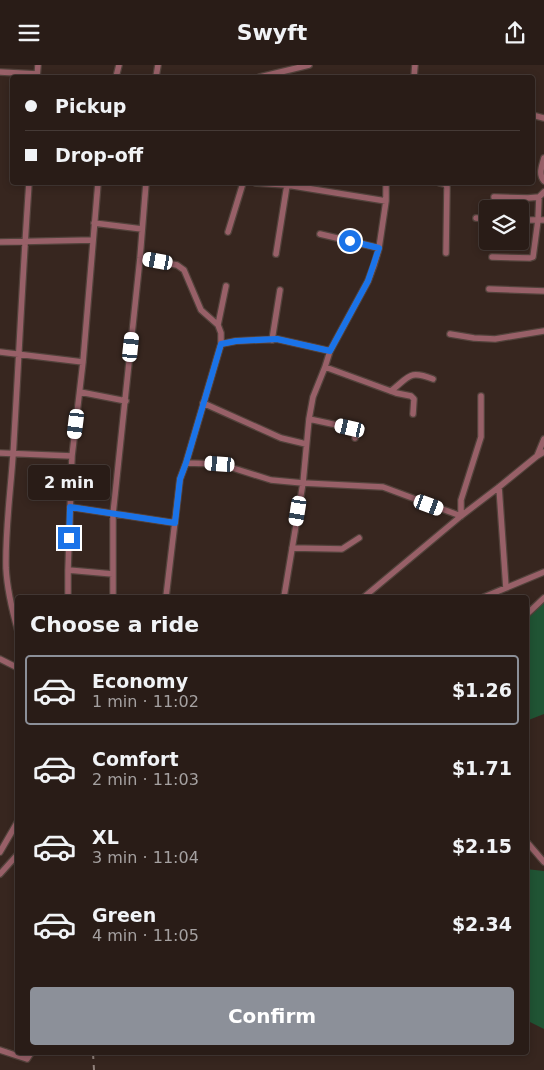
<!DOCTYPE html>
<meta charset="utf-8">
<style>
:root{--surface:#291c17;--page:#312520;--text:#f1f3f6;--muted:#a5a1a1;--line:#453a36;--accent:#8c9099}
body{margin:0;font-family:"DejaVu Sans",sans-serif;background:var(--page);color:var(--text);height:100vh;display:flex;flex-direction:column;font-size:19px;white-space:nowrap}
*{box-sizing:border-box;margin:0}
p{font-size:16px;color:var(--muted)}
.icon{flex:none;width:28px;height:28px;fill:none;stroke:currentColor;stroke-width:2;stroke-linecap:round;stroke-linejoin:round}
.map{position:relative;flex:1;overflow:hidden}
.details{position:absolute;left:15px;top:530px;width:514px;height:460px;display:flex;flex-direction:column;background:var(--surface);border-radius:5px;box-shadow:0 2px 8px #0003,0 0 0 1px var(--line)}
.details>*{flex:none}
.top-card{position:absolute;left:10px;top:10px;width:525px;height:110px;border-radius:5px;box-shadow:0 2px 8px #0003,0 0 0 1px var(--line);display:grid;align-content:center;height:110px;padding:0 15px;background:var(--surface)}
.fabs{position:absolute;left:479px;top:135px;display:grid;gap:10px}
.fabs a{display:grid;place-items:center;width:50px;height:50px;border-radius:5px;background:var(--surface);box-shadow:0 2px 8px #0003,0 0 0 1px var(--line);font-size:25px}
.end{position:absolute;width:22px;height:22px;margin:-11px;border:6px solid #1a73e8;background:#fff;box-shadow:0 0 0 2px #fff}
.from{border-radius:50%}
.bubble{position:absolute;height:35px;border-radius:5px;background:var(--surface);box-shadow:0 2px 8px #0003,0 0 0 1px var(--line);font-size:16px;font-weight:600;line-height:35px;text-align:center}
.car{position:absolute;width:15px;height:30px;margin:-15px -8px;border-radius:6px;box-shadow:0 0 4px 1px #0007;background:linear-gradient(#fff 24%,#345 0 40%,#fff 0 76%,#345 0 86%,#fff 0)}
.top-card b{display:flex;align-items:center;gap:18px;height:48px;font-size:19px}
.top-card b+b{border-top:1px solid var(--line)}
.top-card i{width:12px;height:12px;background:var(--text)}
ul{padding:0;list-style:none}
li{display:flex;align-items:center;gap:15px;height:70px;margin:0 10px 8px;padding:0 5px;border:2px solid transparent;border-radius:5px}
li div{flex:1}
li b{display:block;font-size:19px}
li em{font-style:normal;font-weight:600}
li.current{border-color:var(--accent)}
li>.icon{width:45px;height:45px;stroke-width:1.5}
h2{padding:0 15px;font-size:22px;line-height:60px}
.button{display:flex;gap:10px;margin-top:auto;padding:10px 15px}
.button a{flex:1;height:58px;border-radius:5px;background:var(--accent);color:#fff;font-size:20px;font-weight:600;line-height:58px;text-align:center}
header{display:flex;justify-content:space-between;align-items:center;height:65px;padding:0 15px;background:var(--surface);font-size:22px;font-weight:600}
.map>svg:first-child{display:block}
.green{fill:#205434}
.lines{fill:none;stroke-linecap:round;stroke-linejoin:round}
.minor-casing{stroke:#52423b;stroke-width:8}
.minor{stroke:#986068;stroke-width:5.5}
.rail{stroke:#91827c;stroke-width:2;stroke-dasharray:6 6;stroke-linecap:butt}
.route{stroke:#1a73e8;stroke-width:6}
</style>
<header><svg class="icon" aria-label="menu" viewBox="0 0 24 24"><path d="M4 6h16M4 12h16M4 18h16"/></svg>Swyft<svg class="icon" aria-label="share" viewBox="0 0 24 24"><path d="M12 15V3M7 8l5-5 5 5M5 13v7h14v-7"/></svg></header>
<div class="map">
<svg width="544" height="1005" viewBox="0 0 544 1005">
<rect width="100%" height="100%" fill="#37261f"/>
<path class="green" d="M544 535V649L526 656V542Z
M526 804 544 806V964L526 955Z"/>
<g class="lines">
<defs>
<path id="minor" d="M0 7 37 9
M37 12 38 0
M116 12 119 0
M156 12 158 0
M260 12 309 0
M414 12 415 0
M532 50 544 53
M544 93C542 101 538 109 544 116
M256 118 287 120 386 136
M440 118 445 119 447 122 446 188
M494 132 528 133 539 132 544 127
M476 153 488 154
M520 155H544
M94 158 142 164
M228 167 243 118
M320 169 379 183
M0 177 93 175
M276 189 287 120
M492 192 530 193 533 192 538 155 539 132
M140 193 177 200 184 205 201 245 218 260 221 268V279L236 276 277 274 330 286
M489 224 544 226
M218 260 226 221
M450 269 474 273 495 274 544 266
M272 275 280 225
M0 287 83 297
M325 302 396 328 411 331 414 334 413 349
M391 326C410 311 409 305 433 314
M80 327 126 336
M203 338 281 373 306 379
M309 354 351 363 354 366 355 373
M0 388 72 391
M537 391 544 374
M186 398 220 399 271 415 303 418 383 422 461 451V435L481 372V331
M499 422 506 523
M70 442 175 458
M292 483 342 484 359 473
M68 505 113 509
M68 532V505L72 391 83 297 98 118
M113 532V449L140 193 146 118
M166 532 180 414 186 398 221 279
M284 532 303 418 309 354 313 332 325 302 330 286 368 216 374 200 379 183 386 136V118
M364 532 461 451 499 422 537 391 544 387
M484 532 544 507
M526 550 544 533
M18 566C12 545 7 524 6 503 5 460 12 417 14 374 19 289 23 203 29 118
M0 594 18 603
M526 776 544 797
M0 787 18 756
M0 809 18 789
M0 985 27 994 31 988"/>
</defs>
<use href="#minor" class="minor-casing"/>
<use href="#minor" class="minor"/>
<path class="rail" d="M93 988 94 1005"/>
</g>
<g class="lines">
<path class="route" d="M69 473 70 442 175 458 180 414 186 398 221 279 236 276 277 274 330 286 368 216 379 183 350 176"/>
</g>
</svg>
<div class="fabs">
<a><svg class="icon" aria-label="layers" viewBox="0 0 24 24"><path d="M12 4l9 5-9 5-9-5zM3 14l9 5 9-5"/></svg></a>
</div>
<i class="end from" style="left:350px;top:176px"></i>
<i class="end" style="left:69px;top:473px"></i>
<div class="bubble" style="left:28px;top:400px;width:82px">2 min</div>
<i class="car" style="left:158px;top:196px;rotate:280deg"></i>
<i class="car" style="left:131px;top:282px;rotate:6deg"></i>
<i class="car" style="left:76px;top:359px;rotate:187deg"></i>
<i class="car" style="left:350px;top:363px;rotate:283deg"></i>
<i class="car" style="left:220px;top:399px;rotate:274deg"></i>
<i class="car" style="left:429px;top:440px;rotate:110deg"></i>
<i class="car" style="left:298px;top:446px;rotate:189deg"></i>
<div class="top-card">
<b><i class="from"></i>Pickup</b>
<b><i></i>Drop-off</b>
</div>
<section class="details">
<h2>Choose a ride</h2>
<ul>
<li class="current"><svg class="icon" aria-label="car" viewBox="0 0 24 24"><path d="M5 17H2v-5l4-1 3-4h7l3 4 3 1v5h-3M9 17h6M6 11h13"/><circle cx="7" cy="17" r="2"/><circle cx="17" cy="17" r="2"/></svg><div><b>Economy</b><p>1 min · 11:02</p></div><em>$1.26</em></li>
<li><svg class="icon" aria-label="car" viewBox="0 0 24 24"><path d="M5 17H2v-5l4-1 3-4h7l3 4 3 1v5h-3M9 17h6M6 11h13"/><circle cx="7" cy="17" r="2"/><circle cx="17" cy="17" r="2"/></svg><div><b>Comfort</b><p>2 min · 11:03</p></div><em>$1.71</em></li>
<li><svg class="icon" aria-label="car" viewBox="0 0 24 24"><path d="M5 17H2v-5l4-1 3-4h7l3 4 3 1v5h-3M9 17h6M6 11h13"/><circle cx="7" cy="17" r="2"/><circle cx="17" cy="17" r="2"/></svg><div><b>XL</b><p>3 min · 11:04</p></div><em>$2.15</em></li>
<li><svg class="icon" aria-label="car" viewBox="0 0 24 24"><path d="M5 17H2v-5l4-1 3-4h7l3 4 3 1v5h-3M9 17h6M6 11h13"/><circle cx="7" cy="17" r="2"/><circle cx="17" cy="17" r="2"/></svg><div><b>Green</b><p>4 min · 11:05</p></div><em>$2.34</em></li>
</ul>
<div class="button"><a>Confirm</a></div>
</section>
</div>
